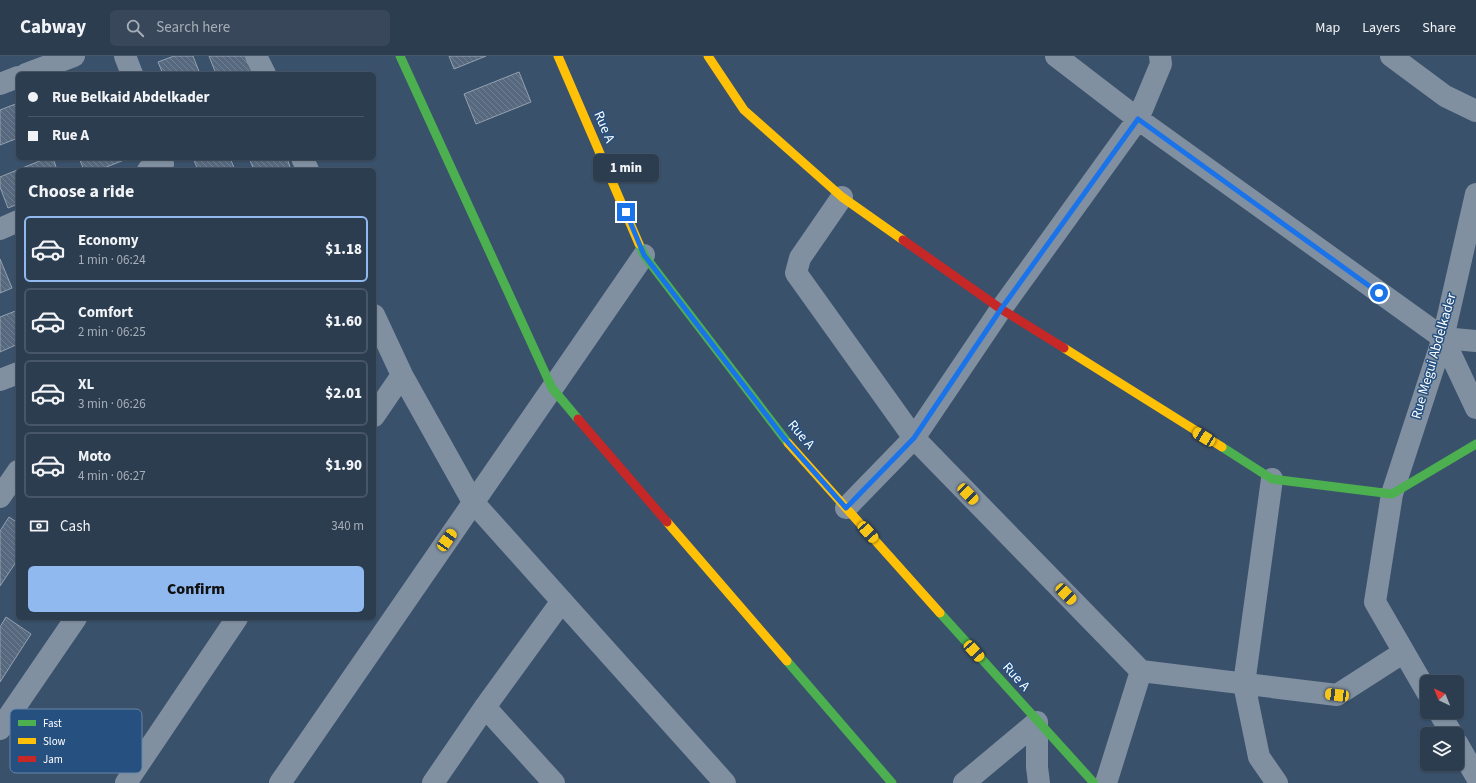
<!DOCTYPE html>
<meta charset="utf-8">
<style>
:root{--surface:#2c3d50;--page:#38485a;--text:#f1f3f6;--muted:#a6aeb7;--line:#485667;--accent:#90b9f0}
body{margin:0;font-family:"Source Sans 3",sans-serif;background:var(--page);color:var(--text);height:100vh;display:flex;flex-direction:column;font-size:15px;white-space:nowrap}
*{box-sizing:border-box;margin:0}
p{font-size:13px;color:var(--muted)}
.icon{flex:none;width:22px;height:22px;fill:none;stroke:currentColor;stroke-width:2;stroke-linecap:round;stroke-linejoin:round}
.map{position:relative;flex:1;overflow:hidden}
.drawer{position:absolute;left:16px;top:112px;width:360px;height:452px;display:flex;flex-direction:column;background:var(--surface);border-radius:6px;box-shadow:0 1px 3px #0004,0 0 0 1px var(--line)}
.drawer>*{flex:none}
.banner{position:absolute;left:16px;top:16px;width:360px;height:88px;border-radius:6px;box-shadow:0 1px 3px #0004,0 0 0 1px var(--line);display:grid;align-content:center;height:88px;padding:0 12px;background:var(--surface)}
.needle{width:26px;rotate:317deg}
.controls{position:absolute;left:1420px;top:619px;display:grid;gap:8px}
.controls a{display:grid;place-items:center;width:44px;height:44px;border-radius:6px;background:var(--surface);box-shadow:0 1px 3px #0004,0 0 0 1px var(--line);font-size:20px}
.end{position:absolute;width:18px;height:18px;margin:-9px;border:5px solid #1a73e8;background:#fff;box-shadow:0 0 0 2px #fff}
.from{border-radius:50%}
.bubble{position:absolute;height:28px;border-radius:6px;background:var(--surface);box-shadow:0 1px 3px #0004,0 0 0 1px var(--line);font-size:13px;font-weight:800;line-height:28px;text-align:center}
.car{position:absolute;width:12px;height:24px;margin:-12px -6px;border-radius:5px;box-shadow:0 0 3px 1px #0007;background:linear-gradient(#f5c518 24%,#345 0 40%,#f5c518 0 76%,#345 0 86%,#f5c518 0)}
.banner b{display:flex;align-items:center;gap:14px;height:38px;font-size:15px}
.banner b+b{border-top:1px solid var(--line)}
.banner i{width:10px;height:10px;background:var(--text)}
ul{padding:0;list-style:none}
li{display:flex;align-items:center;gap:12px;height:66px;margin:0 8px 6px;padding:0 4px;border:2px solid var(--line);border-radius:6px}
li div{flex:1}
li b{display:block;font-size:15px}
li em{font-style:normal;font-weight:800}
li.active{border-color:var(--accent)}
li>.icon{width:36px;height:36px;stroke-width:1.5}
h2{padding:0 12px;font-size:18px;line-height:48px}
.pay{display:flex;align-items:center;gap:10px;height:44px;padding:0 12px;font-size:15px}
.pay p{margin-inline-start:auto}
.button{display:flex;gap:8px;margin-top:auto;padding:8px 12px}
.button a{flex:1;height:46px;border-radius:6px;background:var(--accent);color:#111;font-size:16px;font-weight:800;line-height:46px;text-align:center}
header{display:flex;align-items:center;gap:24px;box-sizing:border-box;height:56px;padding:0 20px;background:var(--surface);border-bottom:1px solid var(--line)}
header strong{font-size:19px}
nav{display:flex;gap:22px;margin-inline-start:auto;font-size:14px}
.search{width:280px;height:36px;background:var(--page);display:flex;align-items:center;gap:10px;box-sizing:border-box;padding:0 14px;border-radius:6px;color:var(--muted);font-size:15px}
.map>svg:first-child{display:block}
.building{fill:url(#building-back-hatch);stroke:#93a1b0}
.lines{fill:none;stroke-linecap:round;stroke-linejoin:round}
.street{stroke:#8090a1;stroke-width:22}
.fast{stroke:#4caf50;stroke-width:9}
.slow{stroke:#ffc107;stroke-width:9}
.jam{stroke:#c62828;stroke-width:9}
.route{stroke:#1a73e8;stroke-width:5}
.labels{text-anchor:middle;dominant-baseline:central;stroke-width:3;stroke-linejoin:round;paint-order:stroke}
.street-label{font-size:14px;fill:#fff;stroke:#255080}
.key{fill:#255080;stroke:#6684a6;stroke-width:1}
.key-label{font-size:11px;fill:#fff}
</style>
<header>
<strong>Cabway</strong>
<div class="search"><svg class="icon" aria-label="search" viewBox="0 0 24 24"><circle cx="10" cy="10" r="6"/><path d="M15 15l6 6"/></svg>Search here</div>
<nav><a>Map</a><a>Layers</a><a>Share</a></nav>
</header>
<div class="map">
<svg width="1476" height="727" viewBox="0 0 1476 727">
<defs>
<pattern id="building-back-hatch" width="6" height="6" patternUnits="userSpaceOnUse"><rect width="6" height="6" fill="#57697e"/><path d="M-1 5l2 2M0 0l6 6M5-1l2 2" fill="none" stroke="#708091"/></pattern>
</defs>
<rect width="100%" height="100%" fill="#3a516b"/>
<path class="building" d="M174 0H193L200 18H163L158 6Z
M209 0H246L253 18H216Z
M449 0H486L454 13Z
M519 16 531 46 476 68 464 38Z
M18 47V82L0 89V54Z
M47 102H53L57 114H18V148L8 152 0 131V121Z
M79 102H129L99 114H84Z
M193 102H230L235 114H198Z
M249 102H287L291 114H254Z
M0 203 12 232 0 237Z
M18 254V288L0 296V261Z
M9 461 18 467V503L0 530V475Z
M6 561 31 578 0 626V571Z"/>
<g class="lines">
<path class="street" d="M125 0 132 18
M256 0 265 18
M1056 0 1138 63 1443 282 1476 352
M1391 0 1445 40 1476 55
M26 18 74 0
M0 28 18 21
M302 102 308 114
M148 114 163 108
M842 141 800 202 796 217 914 382 1141 615 1337 639 1404 596
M0 173 18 165
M374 259 402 319 473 446 725 727
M1443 282 1476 285
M0 324 18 317
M374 360 402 319
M1272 423 1244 628 1259 701 1277 727
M0 441 18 415
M846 452 914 382 1001 253 1138 63 1161 8 1160 0
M1427 636 1375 546 1392 438 1443 282 1476 138
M485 651 554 727
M1439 656 1452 678
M1037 666V711L1039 727
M0 673 76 562
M1457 687 1476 720
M126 727 237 562
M280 727 644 199
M433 727 485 651 562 545
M964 727 1037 666
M1106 727 1141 615"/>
<path class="fast" d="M400 0 552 332 578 363
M639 188 644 199 788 387
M1222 391 1272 423 1392 438 1476 388
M940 557 1094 727
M787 605 892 727"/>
<path class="slow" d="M558 0 639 188
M708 0 744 54 842 141 903 184
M1064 292 1222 391
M788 387 940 557
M667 466 787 605"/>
<path class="jam" d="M903 184 1001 253 1064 292
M578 363 667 466"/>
</g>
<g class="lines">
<path class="route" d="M626 156 644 199 784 382 846 452 914 382 1001 253 1138 63 1379 237"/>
</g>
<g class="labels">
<g class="street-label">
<text transform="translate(604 71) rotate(67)">Rue A</text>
<text transform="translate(1434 300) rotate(-74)">Rue Megui Abdelkader</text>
<text transform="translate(801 379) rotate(50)">Rue A</text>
<text transform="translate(1016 621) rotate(48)">Rue A</text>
</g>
</g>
<rect x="10" y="653" width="132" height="64" rx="6" class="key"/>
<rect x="18" y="664" width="18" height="6" fill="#4caf50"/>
<rect x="18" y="682" width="18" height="6" fill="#ffc107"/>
<rect x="18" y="700" width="18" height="6" fill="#c62828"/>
<g class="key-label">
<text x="43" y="671">Fast</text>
<text x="43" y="689">Slow</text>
<text x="43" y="707">Jam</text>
</g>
</svg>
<div class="controls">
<a><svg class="needle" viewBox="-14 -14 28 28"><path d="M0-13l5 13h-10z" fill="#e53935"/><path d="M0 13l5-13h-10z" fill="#a6aeb7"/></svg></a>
<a><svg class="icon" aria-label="layers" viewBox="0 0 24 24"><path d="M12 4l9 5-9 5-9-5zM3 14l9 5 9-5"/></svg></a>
</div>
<i class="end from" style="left:1379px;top:237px"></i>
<i class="end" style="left:626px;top:156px"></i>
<div class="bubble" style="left:593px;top:98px;width:66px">1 min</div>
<i class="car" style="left:1204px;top:381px;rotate:302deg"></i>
<i class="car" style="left:968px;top:438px;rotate:136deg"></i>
<i class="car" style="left:868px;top:476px;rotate:138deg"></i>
<i class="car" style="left:447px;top:484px;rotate:35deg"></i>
<i class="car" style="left:1066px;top:538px;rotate:136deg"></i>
<i class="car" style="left:974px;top:595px;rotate:138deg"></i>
<i class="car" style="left:1337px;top:639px;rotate:277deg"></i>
<div class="banner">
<b><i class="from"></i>Rue Belkaid Abdelkader</b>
<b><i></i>Rue A</b>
</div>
<section class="drawer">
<h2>Choose a ride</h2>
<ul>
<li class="active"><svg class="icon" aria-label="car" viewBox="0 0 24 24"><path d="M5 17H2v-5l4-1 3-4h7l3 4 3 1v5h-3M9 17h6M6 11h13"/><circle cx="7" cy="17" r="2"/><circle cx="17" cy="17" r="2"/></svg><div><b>Economy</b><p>1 min · 06:24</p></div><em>$1.18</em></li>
<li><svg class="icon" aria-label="car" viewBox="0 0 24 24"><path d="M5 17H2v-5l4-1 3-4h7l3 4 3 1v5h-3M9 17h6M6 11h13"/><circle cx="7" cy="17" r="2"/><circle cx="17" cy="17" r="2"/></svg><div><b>Comfort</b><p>2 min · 06:25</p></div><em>$1.60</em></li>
<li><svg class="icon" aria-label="car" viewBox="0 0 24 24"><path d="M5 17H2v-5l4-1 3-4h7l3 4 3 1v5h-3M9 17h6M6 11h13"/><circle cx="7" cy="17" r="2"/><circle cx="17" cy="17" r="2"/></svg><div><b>XL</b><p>3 min · 06:26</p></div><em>$2.01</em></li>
<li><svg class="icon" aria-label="car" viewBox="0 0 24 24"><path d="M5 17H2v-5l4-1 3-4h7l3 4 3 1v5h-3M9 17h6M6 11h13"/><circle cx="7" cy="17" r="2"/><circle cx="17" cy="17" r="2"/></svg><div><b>Moto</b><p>4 min · 06:27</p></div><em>$1.90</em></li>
</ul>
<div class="pay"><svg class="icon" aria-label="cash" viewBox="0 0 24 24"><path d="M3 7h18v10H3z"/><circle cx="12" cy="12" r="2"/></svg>Cash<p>340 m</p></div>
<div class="button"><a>Confirm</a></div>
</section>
</div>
